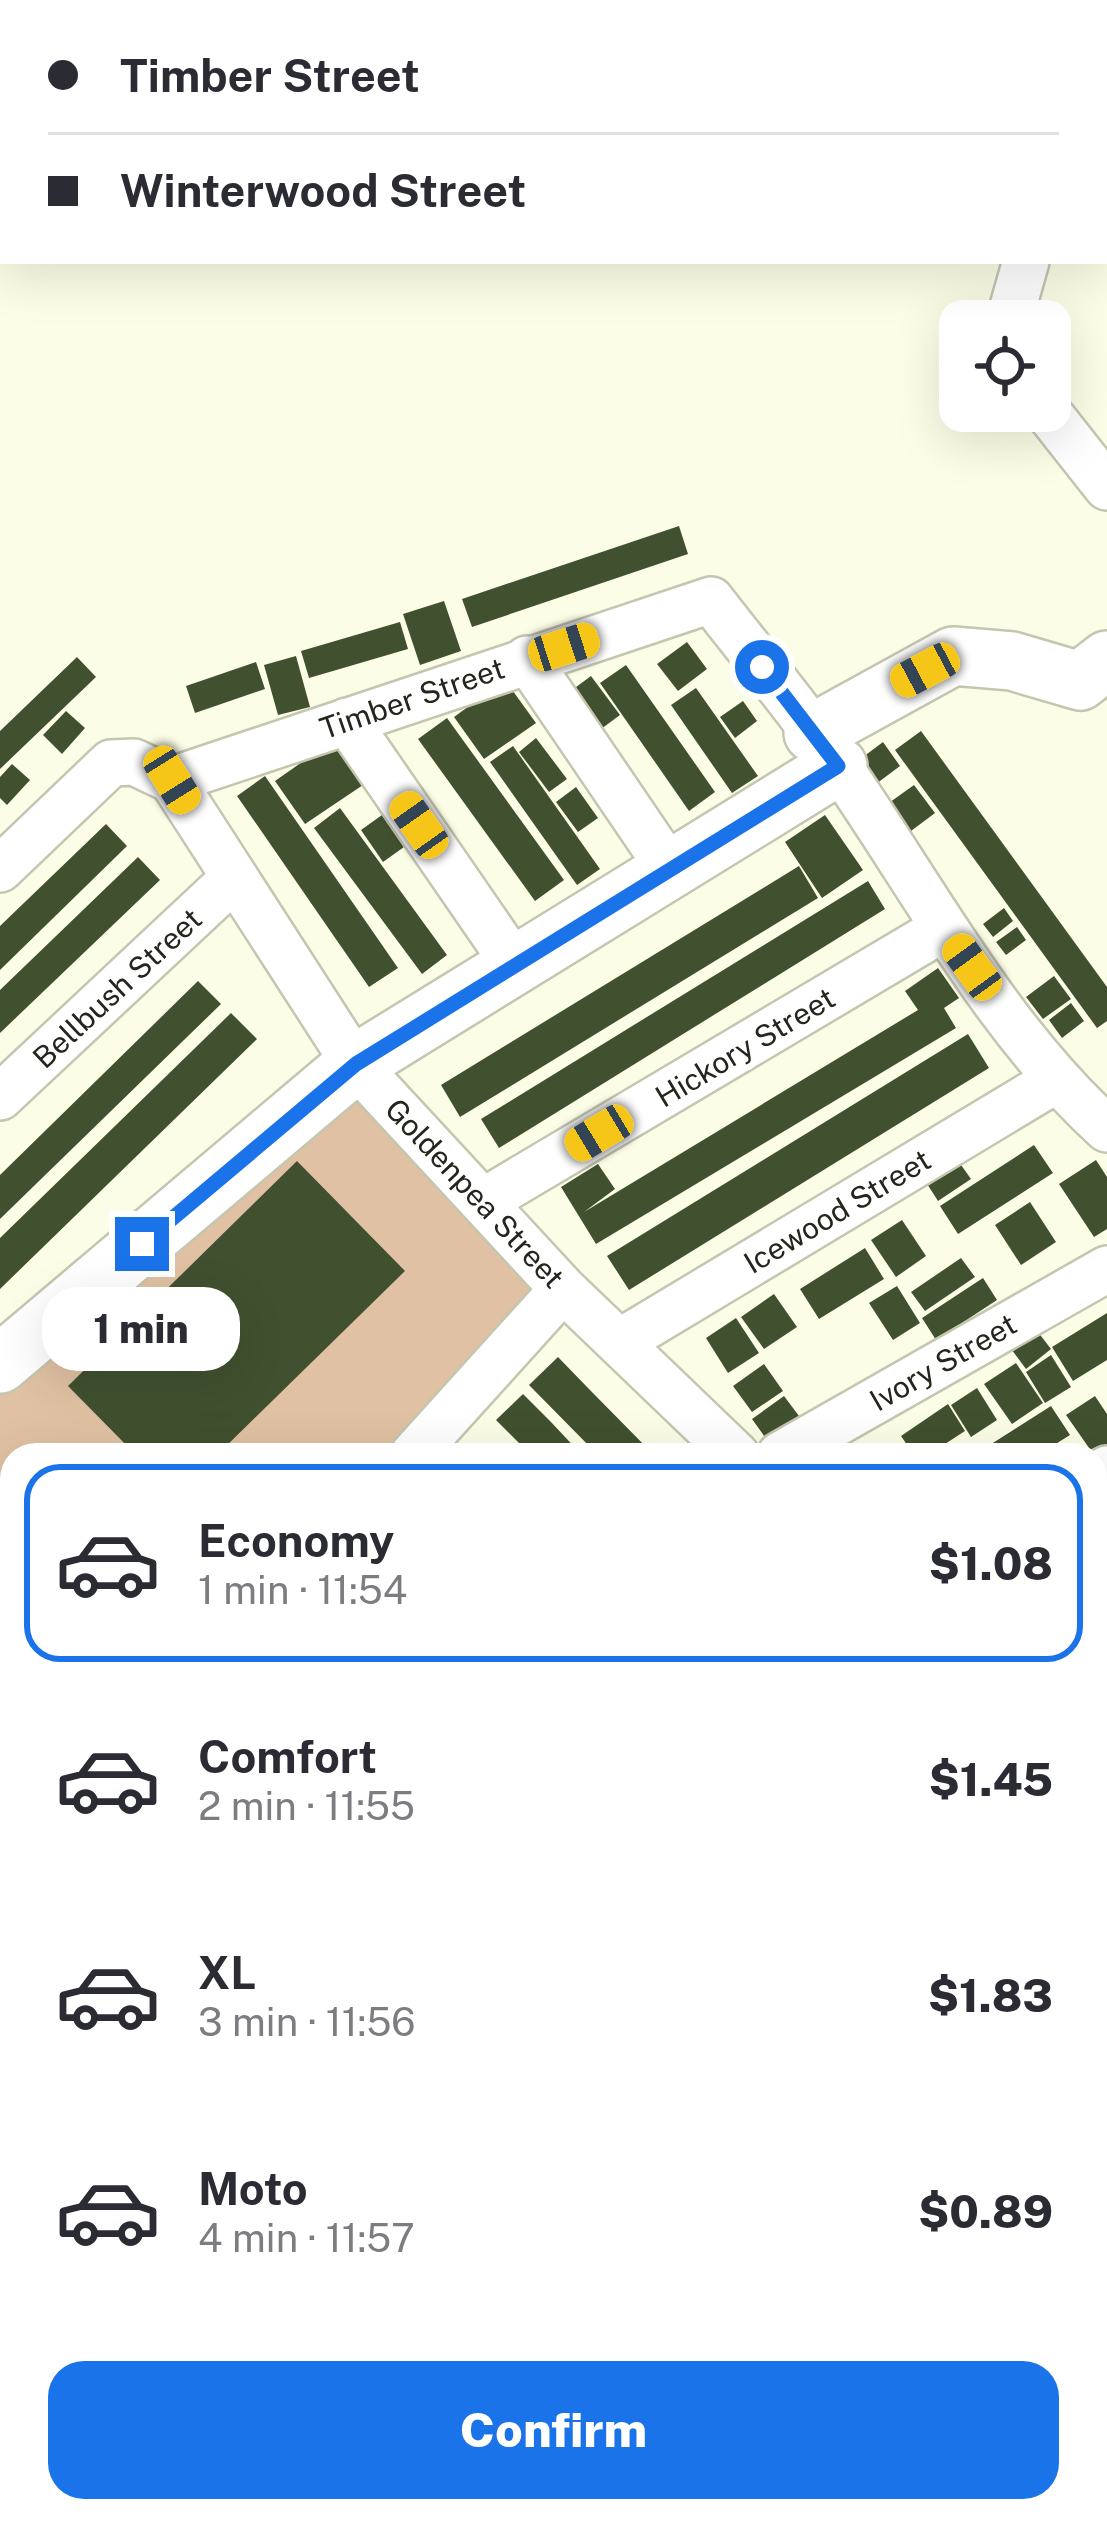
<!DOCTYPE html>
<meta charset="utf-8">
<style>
:root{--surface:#fff;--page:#f7f7f7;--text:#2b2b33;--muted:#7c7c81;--line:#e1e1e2;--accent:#1a73e8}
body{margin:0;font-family:"Public Sans",sans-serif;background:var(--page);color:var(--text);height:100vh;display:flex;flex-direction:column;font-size:45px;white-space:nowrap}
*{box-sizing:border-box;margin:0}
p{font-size:39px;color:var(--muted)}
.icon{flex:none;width:66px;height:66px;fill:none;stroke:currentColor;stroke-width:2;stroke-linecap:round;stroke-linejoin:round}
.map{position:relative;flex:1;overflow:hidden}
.sheet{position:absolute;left:0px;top:1443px;width:1107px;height:1080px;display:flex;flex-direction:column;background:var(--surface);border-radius:36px 36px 0 0;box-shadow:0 12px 48px #0002}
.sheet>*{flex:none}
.guide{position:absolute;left:0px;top:0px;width:1107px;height:264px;box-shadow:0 12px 48px #0002;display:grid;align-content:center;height:264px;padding:0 48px;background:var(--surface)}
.tools{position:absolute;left:939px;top:300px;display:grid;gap:24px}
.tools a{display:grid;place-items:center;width:132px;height:132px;border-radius:24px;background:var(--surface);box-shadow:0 12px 48px #0002;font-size:60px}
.end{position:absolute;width:54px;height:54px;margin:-27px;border:15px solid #1a73e8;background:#fff;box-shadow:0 0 0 6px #fff}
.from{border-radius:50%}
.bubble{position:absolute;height:84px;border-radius:36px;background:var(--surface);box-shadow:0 12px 48px #0002;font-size:39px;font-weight:800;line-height:84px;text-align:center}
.car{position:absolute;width:36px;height:72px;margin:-36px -18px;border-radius:15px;box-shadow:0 0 9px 3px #0007;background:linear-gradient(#f5c518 24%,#345 0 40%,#f5c518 0 76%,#345 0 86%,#f5c518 0)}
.guide b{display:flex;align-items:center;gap:42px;height:114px;font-size:45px}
.guide b+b{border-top:3px solid var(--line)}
.guide i{width:30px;height:30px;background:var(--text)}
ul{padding:21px 0 0;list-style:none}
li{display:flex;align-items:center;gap:36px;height:198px;margin:0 24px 18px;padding:0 24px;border:6px solid transparent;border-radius:36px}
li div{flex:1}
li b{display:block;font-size:45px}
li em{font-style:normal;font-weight:800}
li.on{border-color:var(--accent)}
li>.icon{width:108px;height:108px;stroke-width:1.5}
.cta{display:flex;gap:24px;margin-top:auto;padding:24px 48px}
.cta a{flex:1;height:138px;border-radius:36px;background:var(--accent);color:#fff;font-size:48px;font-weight:800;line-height:138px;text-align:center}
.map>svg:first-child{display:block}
.green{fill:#e0c1a3}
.building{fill:#41512f}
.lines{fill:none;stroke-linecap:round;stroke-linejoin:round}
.minor-casing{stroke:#c5c6b0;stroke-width:50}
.tertiary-casing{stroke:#c5c6b0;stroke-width:62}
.minor{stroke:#fff;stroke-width:45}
.tertiary{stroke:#fff;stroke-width:57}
.route{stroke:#1a73e8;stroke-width:15}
.labels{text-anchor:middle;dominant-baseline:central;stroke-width:12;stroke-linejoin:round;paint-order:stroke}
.street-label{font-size:30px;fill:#25251d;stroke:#fff}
</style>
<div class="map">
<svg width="1107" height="2523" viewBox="0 0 1107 2523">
<rect width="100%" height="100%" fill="#fcfde6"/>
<path class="green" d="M353 1085 533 1291 383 1455H12V1496L0 1482V1383Z"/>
<path class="building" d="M679 526 688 554 472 627 462 599Z
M444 601 461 651 420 665 403 614Z
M400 622 408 649 309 678 301 651Z
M687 642 707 669 678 691 657 664Z
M296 656 310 707 278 715 264 665Z
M77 657 96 677 0 769V731Z
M256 662 265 689 195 713 186 686Z
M626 665 715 792 689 811 600 683Z
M591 676 620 715 597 732 568 693Z
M505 680 536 723 484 759 454 717Z
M696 688 758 776 732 793 671 705Z
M743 701 757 721 735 738 720 717Z
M66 711 85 728 62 754 43 735Z
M447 718 564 880 535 901 418 739Z
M921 731 1107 987V1021L1097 1028 895 750Z
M536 738 567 779 549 792 519 752Z
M332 741 363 785 305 824 275 781Z
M883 742 900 766 872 787 855 763Z
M513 746 600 869 577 885 490 762Z
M12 764 30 780 7 805 0 798V777Z
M265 776 398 968 369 987 237 796Z
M914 785 935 813 907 834 886 805Z
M576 787 598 818 578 832 556 802Z
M340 808 447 955 422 974 314 828Z
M389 810 411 842 383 862 361 830Z
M825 815 863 870 822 898 785 842Z
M106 824 127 846 0 970V926Z
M138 857 160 880 0 1033V990Z
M799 866 818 898 460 1117 441 1085Z
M868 881 885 909 499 1148 481 1119Z
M1004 908 1013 921 993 937 983 924Z
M1017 927 1026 940 1006 955 996 942Z
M938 968 959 998 944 1008 956 1028 596 1244 561 1187 598 1164 615 1189 584 1212 918 1010 905 991Z
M1054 976 1071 999 1043 1019 1026 997Z
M198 981 221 1004 0 1219V1175Z
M1071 1003 1084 1021 1062 1038 1049 1020Z
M231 1013 257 1039 0 1289V1238Z
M968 1034 989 1068 629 1290 607 1256Z
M1034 1145 1053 1173 958 1234 940 1206Z
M954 1155 971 1179 938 1201 922 1176Z
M1096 1160 1107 1177V1229L1094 1237 1059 1184Z
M297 1161 405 1271 217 1455H136L68 1386Z
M1030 1202 1056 1242 1021 1265 995 1225Z
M902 1220 926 1256 896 1277 871 1240Z
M865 1248 884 1279 819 1319 800 1289Z
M961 1258 975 1277 925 1311 911 1292Z
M983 1278 997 1300 936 1340 922 1318Z
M897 1286 920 1323 893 1340 869 1303Z
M774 1294 797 1327 764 1349 741 1317Z
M1107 1313V1360L1073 1381 1052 1347Z
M736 1318 759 1353 728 1373 706 1338Z
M1031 1323 1051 1349 1026 1369 1006 1342Z
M1051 1355 1071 1387 1045 1403 1026 1372Z
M558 1357 588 1388 654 1455H598L529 1385Z
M1016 1363 1043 1403 1012 1424 984 1384Z
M764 1364 783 1391 752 1412 733 1386Z
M977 1388 997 1420 971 1437 951 1405Z
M523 1394 550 1421 582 1455H531L496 1420Z
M784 1396 799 1416 767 1440 752 1419Z
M1095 1396 1107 1414V1450L1094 1455 1066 1415Z
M948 1404 965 1431 928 1455H914L901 1436Z
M1051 1406 1070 1435 1038 1455H974Z
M0 1546 12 1556V1615L0 1604Z
M8 1655 12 1698 0 1710V1663Z
M1107 1736V1780L1095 1759V1743Z
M0 1889 12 1902V1948L0 1935Z
M0 1948 12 1961V2014L0 2001Z
M1107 1986V2025L1095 2033V1995Z
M0 2114 12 2127 1 2142 12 2154V2196L0 2183Z
M1104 2239 1107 2282 1095 2290V2245Z
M1107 2338V2384L1095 2391V2344Z
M0 2473 12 2488V2511H29L15 2523H0Z
M72 2511H100L110 2523H57Z
M300 2511H362L341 2523H279Z
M399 2511H450L454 2517 446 2523H408Z
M682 2511H737L745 2523H684Z
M854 2511H889L897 2523H843Z
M999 2511H1046L1054 2523H1007Z"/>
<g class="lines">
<defs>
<path id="minor" d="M1099 3 1100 0
M1104 168 1107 172
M1009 321 1026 261
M1047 411 1107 487
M527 659 671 871
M347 721 515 965
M172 780 355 1064 563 1289 736 1455
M0 869 111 763 134 762 172 780 711 600C754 656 800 710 840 768 925 891 996 1028 1107 1129
M0 1097 234 878
M484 1201 944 928
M620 1342 1054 1081
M413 1455 563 1289
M780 1455 1107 1269
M1095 1475 1107 1469
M0 1499 12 1512
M1095 1696 1107 1688
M0 1781 12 1769
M0 1817 12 1830
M1095 1856 1107 1874
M1095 1914 1107 1906
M0 2078 12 2091
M1095 2168 1107 2190
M1095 2452 1107 2473
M160 2511H164
M656 2511 663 2523
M813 2511 820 2523
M974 2511 981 2523
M516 2523 535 2511"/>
<path id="tertiary" d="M813 733 953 656 1012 661 1080 681 1107 660
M0 1364 355 1064 838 766"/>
</defs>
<use href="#minor" class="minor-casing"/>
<use href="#tertiary" class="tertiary-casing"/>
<use href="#minor" class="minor"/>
<use href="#tertiary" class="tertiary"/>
</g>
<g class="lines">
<path class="route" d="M142 1244 356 1064 838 766 762 667"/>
</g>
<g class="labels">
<g class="street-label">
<text transform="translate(412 698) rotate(-19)">Timber Street</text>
<text transform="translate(117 988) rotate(-43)">Bellbush Street</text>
<text transform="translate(745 1047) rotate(-31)">Hickory Street</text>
<text transform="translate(475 1193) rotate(47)">Goldenpea Street</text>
<text transform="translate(837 1211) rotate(-31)">Icewood Street</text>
<text transform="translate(943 1362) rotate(-30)">Ivory Street</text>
</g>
</g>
</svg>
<div class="tools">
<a><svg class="icon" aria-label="locate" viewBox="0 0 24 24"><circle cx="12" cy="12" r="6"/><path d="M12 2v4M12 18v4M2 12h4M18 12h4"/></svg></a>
</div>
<i class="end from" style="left:762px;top:667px"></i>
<i class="end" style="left:142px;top:1244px"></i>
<div class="bubble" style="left:42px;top:1287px;width:198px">1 min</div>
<i class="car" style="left:564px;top:647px;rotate:72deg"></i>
<i class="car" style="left:925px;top:670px;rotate:242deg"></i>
<i class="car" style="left:172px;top:780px;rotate:148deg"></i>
<i class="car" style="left:419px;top:825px;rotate:325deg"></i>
<i class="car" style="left:972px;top:967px;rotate:324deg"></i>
<i class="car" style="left:599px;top:1133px;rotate:239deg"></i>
<div class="guide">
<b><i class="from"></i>Timber Street</b>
<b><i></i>Winterwood Street</b>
</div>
<section class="sheet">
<ul>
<li class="on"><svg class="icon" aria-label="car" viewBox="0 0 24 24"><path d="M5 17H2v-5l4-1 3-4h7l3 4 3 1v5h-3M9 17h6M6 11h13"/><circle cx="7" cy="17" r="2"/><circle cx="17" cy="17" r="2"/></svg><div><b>Economy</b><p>1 min · 11:54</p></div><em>$1.08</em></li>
<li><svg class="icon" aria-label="car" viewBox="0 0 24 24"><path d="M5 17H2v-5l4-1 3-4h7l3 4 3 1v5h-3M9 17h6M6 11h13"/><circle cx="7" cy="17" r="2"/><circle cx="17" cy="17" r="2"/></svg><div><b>Comfort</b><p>2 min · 11:55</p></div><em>$1.45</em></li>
<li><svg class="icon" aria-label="car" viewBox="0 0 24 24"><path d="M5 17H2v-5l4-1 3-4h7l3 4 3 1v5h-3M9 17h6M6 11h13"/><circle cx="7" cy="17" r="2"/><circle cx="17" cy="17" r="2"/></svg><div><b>XL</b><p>3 min · 11:56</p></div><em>$1.83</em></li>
<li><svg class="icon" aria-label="car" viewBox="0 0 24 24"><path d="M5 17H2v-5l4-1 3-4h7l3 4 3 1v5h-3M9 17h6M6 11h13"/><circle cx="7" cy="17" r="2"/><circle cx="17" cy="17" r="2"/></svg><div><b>Moto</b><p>4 min · 11:57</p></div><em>$0.89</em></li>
</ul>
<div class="cta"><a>Confirm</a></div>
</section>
</div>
